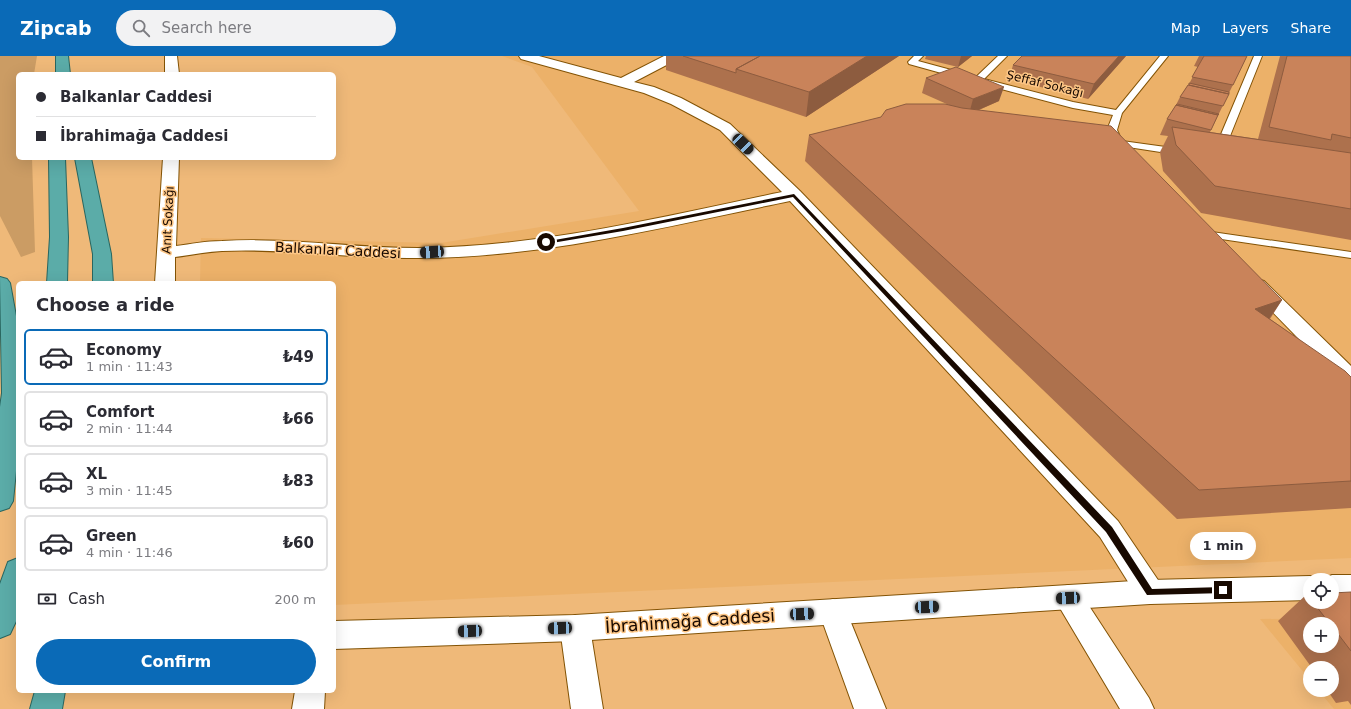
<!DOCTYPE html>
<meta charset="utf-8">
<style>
:root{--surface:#fff;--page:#f2f2f3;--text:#2b2b33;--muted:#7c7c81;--line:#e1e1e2;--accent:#0a6ab7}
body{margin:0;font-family:"DejaVu Sans",sans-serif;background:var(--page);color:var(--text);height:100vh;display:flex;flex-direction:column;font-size:15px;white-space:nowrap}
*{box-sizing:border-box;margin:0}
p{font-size:13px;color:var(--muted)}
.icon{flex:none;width:22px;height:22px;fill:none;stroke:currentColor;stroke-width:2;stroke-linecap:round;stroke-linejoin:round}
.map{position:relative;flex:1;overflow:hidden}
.drawer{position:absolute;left:16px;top:225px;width:320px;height:412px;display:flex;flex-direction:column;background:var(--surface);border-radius:6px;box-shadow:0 4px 16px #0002}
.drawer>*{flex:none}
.top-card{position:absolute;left:16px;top:16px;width:320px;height:88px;border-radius:6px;box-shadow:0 4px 16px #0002;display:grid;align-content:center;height:88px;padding:0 20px;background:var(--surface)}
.buttons{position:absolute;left:1303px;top:517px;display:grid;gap:8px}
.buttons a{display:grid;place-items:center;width:36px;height:36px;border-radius:50%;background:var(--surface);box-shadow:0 4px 16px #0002;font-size:20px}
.end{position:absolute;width:18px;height:18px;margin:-9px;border:5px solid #180900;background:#fff;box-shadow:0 0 0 2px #fff}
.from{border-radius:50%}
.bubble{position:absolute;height:28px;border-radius:14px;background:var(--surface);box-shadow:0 4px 16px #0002;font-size:13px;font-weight:700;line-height:28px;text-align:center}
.car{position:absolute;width:12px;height:24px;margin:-12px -6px;border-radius:5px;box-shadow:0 0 3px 1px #0007;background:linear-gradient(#222 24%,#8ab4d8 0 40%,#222 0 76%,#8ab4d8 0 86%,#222 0)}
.top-card b{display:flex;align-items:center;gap:14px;height:38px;font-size:15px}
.top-card b+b{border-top:1px solid var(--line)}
.top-card i{width:10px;height:10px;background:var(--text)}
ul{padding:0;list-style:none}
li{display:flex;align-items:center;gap:12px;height:56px;margin:0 8px 6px;padding:0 12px;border:2px solid var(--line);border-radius:6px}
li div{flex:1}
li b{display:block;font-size:15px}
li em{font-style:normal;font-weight:700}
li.active{border-color:var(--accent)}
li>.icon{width:36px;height:36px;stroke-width:1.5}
h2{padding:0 20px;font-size:18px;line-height:48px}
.pay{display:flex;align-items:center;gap:10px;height:44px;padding:0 20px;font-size:15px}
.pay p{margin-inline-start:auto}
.primary-button{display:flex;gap:8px;margin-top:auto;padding:8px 20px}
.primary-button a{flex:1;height:46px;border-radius:24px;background:var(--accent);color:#fff;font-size:16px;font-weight:700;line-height:46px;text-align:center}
header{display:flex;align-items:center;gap:24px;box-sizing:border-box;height:56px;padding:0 20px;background:var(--accent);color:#fff}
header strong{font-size:19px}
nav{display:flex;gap:22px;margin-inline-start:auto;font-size:14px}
.search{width:280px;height:36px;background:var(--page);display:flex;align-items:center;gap:10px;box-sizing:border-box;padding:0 14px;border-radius:22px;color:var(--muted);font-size:15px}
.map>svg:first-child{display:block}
.built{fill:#ecb169;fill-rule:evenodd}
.green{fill:#cb9c64}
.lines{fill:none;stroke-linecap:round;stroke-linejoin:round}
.service-casing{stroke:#835305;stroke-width:2}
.minor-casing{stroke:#835305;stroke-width:2}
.secondary-casing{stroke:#835305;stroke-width:2}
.trunk-casing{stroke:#296660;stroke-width:2}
.service{fill:#fff;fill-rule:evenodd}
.minor{fill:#fff;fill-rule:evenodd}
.secondary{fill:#fff;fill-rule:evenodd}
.trunk{fill:#5baca8;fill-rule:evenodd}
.wall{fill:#ad714d;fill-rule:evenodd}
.shaded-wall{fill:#8d5c3f}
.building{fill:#c9835a;stroke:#8d5c3f}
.route{fill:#180900}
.labels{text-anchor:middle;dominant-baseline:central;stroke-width:3;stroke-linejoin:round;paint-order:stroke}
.far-street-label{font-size:12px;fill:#180900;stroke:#fdc685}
.street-label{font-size:14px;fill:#180900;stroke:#fdc685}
.near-street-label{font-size:17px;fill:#180900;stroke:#fdc685}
</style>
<header>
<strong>Zipcab</strong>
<div class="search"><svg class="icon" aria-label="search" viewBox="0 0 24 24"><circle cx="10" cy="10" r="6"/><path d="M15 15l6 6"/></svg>Search here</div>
<nav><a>Map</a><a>Layers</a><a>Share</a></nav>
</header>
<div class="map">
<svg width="1351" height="653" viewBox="0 0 1351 653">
<rect width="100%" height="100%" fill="#efb979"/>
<path class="built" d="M502 0H1351V502L334 549V227H200L201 182 441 187 639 155 532 11Z
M1351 562V653H1334L1318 634H1332V612H1310V624L1260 563ZM1310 568H1332V590H1310Z"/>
<path class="green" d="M0 0H37L34 18H18V102H32L35 196 21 201 0 160Z"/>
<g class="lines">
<defs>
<path id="service" d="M914 0H923L918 5 966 18 967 20 963 23 909 8 908 6Z
M998 0H1007L984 23 1073 46 1116 54 1160 0H1168L1122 57 1117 74 1122 85 1180 93 1185 96 1180 99 1115 89 1107 74 1113 59 1073 52 975 26 974 24 975 22Z
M1254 0H1262L1224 95 1222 97H1216L1214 95Z
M1205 175 1351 196V202L1201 180 1199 178 1201 176Z"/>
<path id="minor" d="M165 0H177L179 18H165Z
M519 0H539L621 22 664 0H680L678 3 634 26 654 31 681 42 730 68 800 135 1118 465 1160 527 1164 536 1160 545 1150 548 1140 545 1100 481 790 145C668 170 544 202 418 202 353 203 287 192 222 195 206 196 191 199 175 201V227H155L163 102H179L176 190C191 188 206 185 222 185 287 181 353 192 418 192 541 191 662 161 782 136L720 74 671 48 644 37 521 3Z
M1257 223 1264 225 1351 310V331L1343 328 1250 233 1247 229 1250 225Z
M1068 529 1078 533 1149 642 1154 653H1120L1054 542 1058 533Z
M833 543 843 547 886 653H854L819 556 823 547Z
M575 559 585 563 590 572 603 653H571L560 572 565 563Z
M295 635H325L324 653H292Z"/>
<path id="secondary" d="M1332 519H1351V543H1332V524H1321Z
M1310 520 1320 524H1310V544L1150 548 575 585 334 593V565L575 559 1150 524Z"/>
<path id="trunk" d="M56 0H68L70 18H56Z
M49 102H65L68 181 67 227H47L50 181Z
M75 102H91L111 198 113 227H93V198Z
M0 221 7 223 10 227 18 271V395L13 445 9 452 0 455V351L2 337Z
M18 502V561L10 578 0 582V528L8 506Z
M35 635H65L62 653H30Z"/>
</defs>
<use href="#service" class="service-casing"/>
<use href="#minor" class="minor-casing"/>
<use href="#secondary" class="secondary-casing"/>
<use href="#trunk" class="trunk-casing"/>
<use href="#service" class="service"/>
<use href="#minor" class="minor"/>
<use href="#secondary" class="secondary"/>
<use href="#trunk" class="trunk"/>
</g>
<path class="wall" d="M666 0H899L806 61 666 14Z
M926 0H972L958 11 925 3Z
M1126 0 1088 43 1009 23 1013 9Z
M1199 0H1247L1210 76 1258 83 1280 0H1351V184L1201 157 1163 115 1160 96 1168 80 1160 79 1167 63 1176 49 1180 41 1189 28 1198 11 1194 10Z
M926 22 999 45 979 54 1282 244 1270 263 1351 321V452L1177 463 805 105 809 79 949 49 922 37Z
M1351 536V649L1348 645 1336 647 1327 634H1332V612H1312L1278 565 1307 538H1310V546H1332ZM1310 568H1332V590H1310Z"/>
<path class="shaded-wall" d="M867 0H899L806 61 809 36Z
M961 0H972L958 11Z
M1119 0H1126L1088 43 1094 28Z
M1004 31 999 45 969 58 973 43Z
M1282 244 1262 273 1255 253Z"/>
<path class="building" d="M683 0H760L736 13V17Z
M760 0H867L809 36 736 13Z
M1022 0H1119L1094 28 1013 9Z
M1204 0H1247L1233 29 1192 21Z
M1287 0H1351V82L1332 78 1331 84 1269 71Z
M956 11 1004 31 973 43 926 22Z
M1189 27 1229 36V38L1189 29Z
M1188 29 1229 38 1223 50 1180 41Z
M906 48H945L962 52 1111 70 1282 244 1255 253 1345 315 1351 321V425L1199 434 809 79 881 61 886 54Z
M1177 48 1219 58 1218 59 1176 49Z
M1176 49 1218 59 1211 74 1167 63Z
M1172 71 1351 97V153L1215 130 1176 89Z
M1351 536V595L1332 570V568H1330L1313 546H1332V537Z
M1307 538H1310V542Z"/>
<path class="route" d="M794 138 1112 471 1152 533 1223 531 1226 532 1227 534 1226 537 1147 539 1106 476 793 141 623 175 546 188 543 186 623 172Z"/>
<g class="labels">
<g class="far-street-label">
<text transform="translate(1045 28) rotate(14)">Şeffaf Sokağı</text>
<text transform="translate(168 164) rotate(-87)">Anıt Sokağı</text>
</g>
<g class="street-label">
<text transform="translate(338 194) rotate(3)">Balkanlar Caddesi</text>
</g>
<g class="near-street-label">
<text transform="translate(690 565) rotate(-4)">İbrahimağa Caddesi</text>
</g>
</g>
</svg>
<div class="buttons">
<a><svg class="icon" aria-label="locate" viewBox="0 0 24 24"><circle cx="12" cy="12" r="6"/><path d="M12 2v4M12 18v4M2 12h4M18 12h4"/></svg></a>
<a>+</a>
<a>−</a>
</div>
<i class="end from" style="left:546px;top:186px"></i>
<i class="end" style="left:1223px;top:534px"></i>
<div class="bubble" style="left:1190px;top:476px;width:66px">1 min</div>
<i class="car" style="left:743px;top:88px;rotate:134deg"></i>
<i class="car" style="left:432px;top:196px;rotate:266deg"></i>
<i class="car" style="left:1068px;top:542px;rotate:267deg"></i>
<i class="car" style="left:927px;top:551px;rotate:87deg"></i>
<i class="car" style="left:802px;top:558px;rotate:87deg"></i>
<i class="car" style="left:560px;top:572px;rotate:268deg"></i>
<i class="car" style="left:470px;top:575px;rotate:268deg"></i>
<div class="top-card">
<b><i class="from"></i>Balkanlar Caddesi</b>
<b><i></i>İbrahimağa Caddesi</b>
</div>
<section class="drawer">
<h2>Choose a ride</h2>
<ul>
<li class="active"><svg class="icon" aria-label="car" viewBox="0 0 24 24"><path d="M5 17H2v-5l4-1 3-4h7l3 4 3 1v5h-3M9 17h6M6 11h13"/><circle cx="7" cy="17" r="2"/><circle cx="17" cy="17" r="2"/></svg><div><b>Economy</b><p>1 min · 11:43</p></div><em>₺49</em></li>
<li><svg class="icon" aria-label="car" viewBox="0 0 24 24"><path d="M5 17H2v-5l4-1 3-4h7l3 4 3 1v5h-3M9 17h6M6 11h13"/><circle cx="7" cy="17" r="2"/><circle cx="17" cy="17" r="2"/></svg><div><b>Comfort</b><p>2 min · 11:44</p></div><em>₺66</em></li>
<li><svg class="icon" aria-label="car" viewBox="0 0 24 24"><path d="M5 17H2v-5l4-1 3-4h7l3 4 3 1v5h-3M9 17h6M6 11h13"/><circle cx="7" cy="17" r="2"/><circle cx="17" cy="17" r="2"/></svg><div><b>XL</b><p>3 min · 11:45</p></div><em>₺83</em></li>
<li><svg class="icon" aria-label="car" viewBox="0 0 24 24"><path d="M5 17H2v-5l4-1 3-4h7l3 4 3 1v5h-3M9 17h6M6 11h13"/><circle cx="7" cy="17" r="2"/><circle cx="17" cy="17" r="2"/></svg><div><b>Green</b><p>4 min · 11:46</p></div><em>₺60</em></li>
</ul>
<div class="pay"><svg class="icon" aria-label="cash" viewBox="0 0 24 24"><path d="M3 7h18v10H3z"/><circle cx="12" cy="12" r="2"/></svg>Cash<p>200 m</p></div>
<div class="primary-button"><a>Confirm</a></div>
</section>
</div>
